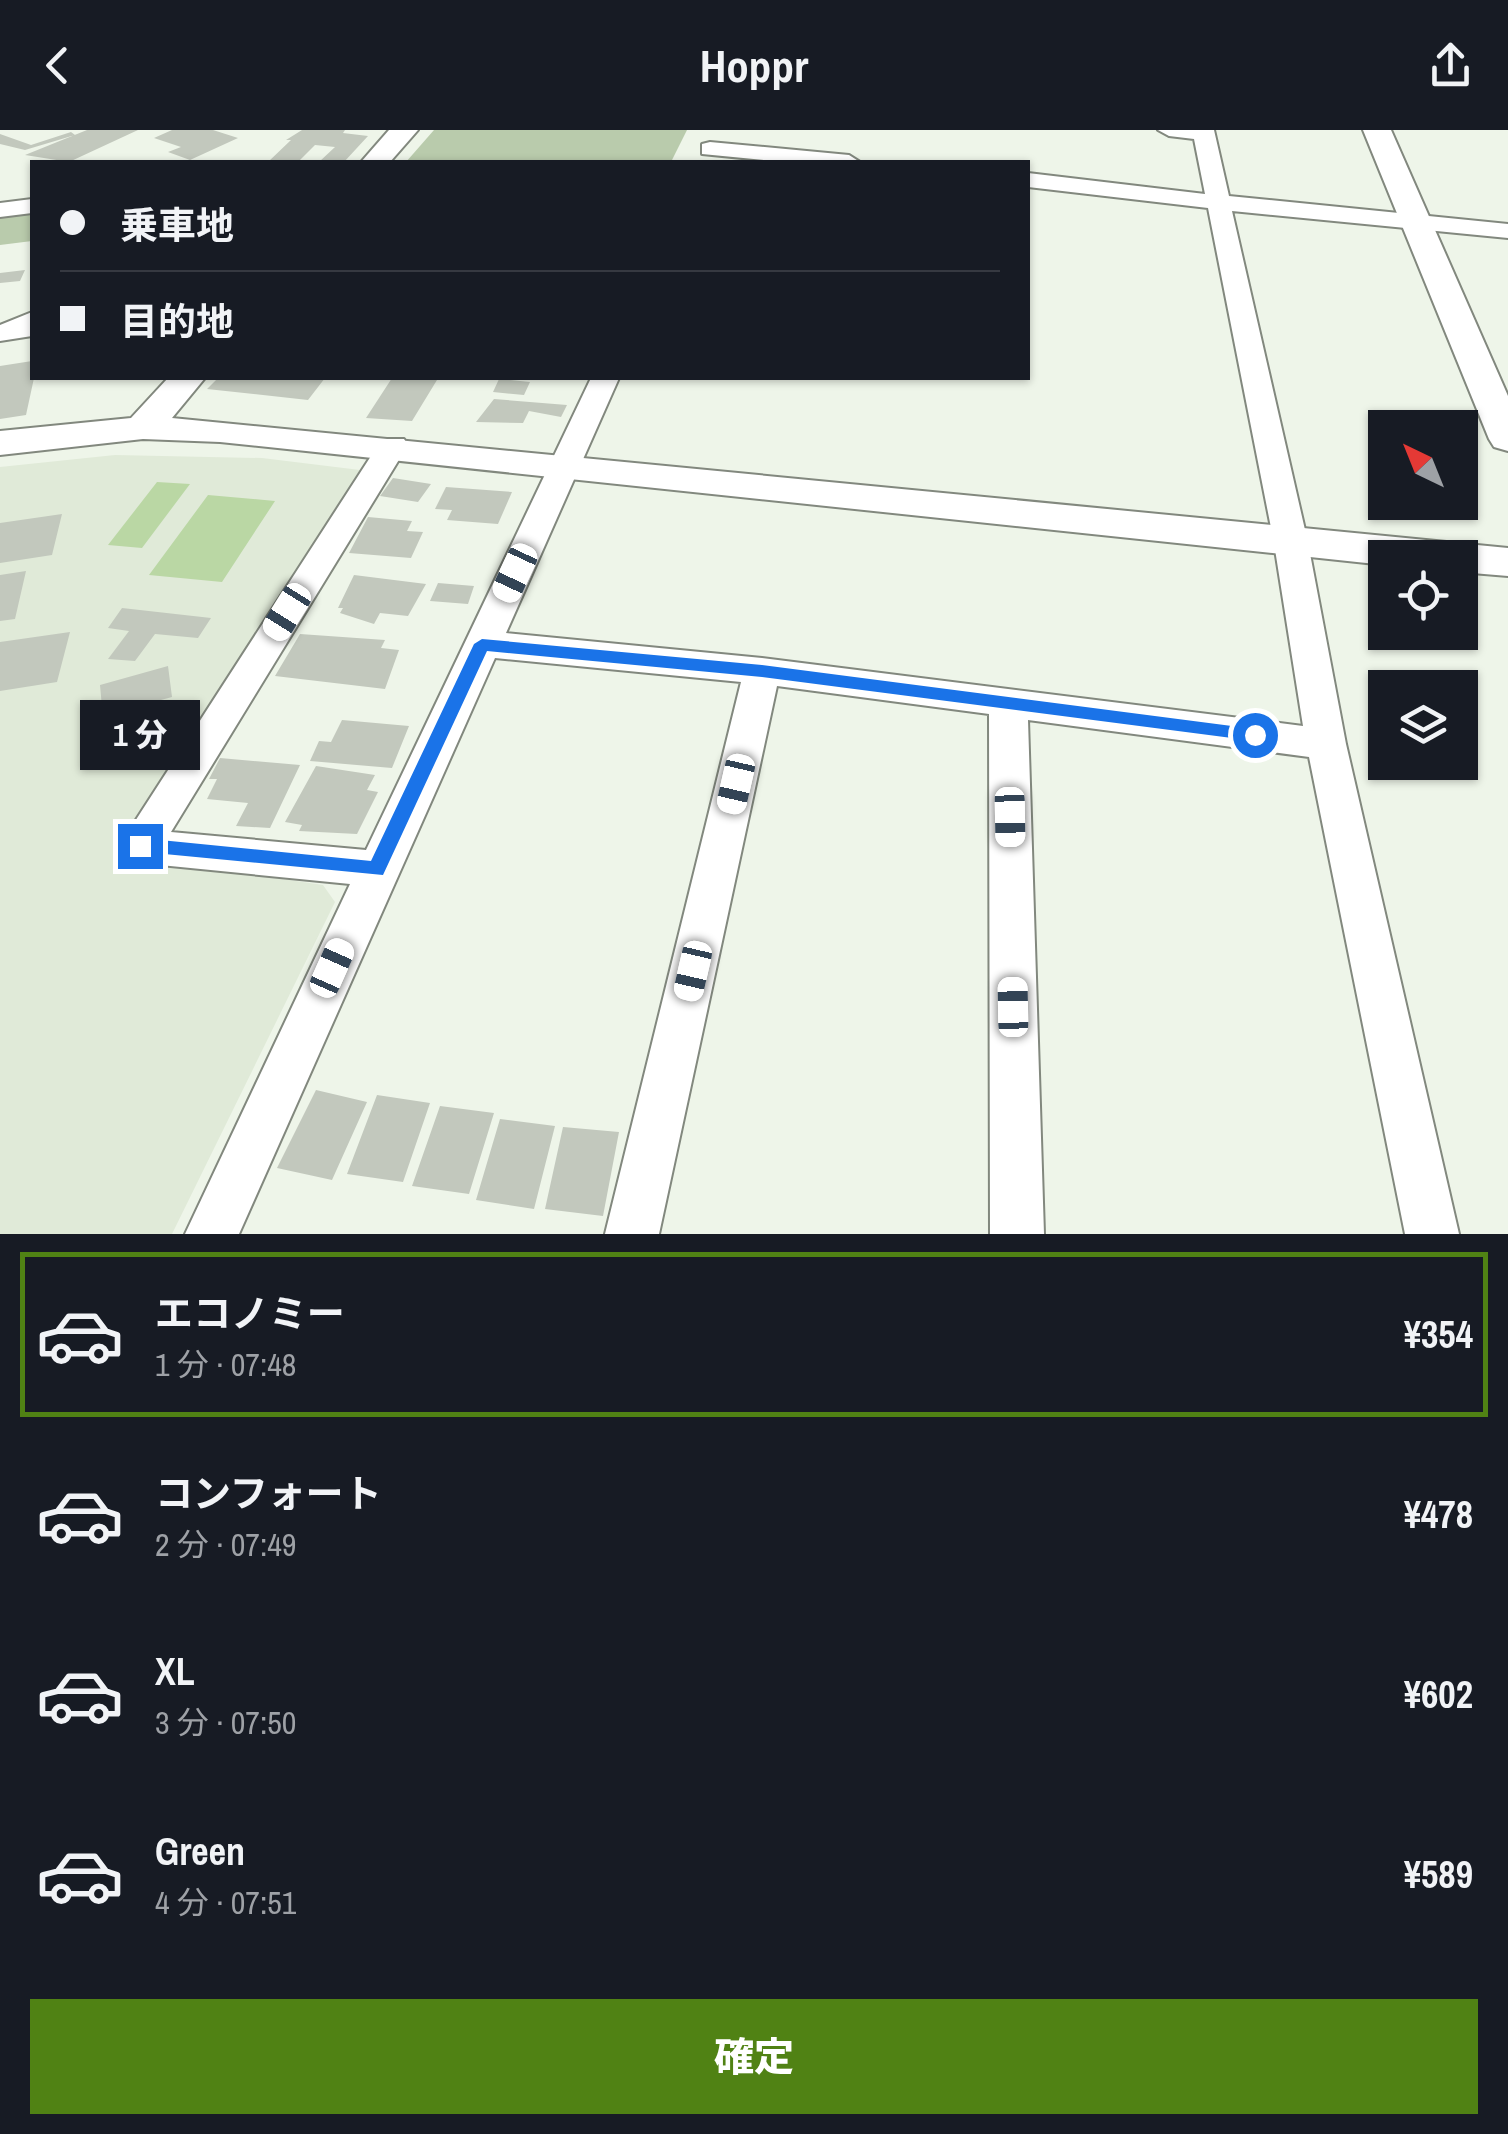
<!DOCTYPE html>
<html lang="ja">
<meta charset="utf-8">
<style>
:root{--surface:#171b24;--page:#20242c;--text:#f1f3f6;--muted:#9ea1a6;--line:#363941;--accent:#508214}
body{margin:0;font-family:"Archivo Narrow","Noto Sans JP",sans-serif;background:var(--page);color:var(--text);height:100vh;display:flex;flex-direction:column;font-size:38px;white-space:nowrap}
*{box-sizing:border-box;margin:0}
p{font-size:32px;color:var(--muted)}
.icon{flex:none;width:55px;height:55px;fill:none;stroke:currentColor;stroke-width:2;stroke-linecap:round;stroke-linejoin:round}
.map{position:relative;height:1104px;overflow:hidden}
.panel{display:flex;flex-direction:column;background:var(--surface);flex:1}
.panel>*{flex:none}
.hud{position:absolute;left:30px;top:30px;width:1000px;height:220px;border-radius:0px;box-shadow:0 2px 8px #0004;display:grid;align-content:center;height:220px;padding:0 30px;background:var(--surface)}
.needle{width:65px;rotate:317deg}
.buttons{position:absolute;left:1368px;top:280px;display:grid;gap:20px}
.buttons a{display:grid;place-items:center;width:110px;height:110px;border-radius:0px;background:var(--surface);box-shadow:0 2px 8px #0004;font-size:50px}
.end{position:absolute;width:45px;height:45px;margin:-22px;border:12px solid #1a73e8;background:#fff;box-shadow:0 0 0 5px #fff}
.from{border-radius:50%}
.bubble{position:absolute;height:70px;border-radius:0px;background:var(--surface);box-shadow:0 2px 8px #0004;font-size:32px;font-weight:800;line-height:70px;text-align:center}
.car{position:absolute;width:30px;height:60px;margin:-30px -15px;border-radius:12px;box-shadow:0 0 8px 2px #0007;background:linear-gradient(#fff 24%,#345 0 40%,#fff 0 76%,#345 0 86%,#fff 0)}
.hud b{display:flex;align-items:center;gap:35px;height:95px;font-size:38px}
.hud b+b{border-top:2px solid var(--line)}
.hud i{width:25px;height:25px;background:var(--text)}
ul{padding:18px 0 0;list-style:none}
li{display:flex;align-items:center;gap:30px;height:165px;margin:0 20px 15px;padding:0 10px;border:5px solid transparent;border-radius:0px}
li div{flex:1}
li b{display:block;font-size:38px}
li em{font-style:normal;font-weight:800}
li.on{border-color:var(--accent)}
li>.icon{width:90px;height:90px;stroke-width:1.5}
.action{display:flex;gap:20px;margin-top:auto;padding:20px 30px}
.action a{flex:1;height:115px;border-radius:0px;background:var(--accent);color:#fff;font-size:40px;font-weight:800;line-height:115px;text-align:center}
header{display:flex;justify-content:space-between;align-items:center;height:130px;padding:0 30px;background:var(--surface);font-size:45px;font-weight:800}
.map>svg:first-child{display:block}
.built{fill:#e0ead8}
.green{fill:#b9cbac}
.water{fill:#bad7a4}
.building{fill:#c2c8bd}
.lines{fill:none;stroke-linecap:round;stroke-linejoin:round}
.minor-casing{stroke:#82887e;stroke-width:4}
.tertiary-casing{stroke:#82887e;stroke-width:4}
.minor{fill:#fff;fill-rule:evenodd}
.tertiary{fill:#fff;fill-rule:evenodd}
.route{fill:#1a73e8}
</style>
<header><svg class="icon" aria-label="back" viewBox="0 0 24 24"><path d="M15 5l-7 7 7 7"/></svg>Hoppr<svg class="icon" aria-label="share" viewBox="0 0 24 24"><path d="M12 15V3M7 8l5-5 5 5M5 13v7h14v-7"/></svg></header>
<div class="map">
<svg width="1508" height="1104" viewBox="0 0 1508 1104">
<rect width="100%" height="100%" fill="#eef5e9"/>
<path class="built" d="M115 325 262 328 360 340 113 724 323 755 335 772 172 1104H0V337Z"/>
<path class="green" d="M434 0H687L671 32H406Z
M32 81V111L0 115V84Z"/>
<path class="water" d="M157 352 190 354 142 418 108 415Z
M208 365 275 371 222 452 149 445Z"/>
<path class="building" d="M87 0H138L69 32 25 25Z
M172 0H213L238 8 190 30 168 22 181 17 154 8Z
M302 0H345L343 3 368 6 344 32H319L335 17 315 15 298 32H268L291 10H286Z
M71 2 75 5 25 20 0 14V4L31 15Z
M25 140 20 151 0 153V143Z
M32 231 34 248 26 285 0 289V236Z
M218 248H325L308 270 207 259Z
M392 248 437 250 412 291 366 288Z
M499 249 530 252 524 265 493 262Z
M494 269 567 275 561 287 529 281 523 293 476 292Z
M393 348 431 354 418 372 380 366Z
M446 357 512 362 498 394 447 390 452 380 435 379Z
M62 384 52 425 0 433V393Z
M368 387 412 391 407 401 423 402 411 428 349 423Z
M26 441 15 489 0 491V445Z
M354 445 426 454 408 486 380 483 374 494 340 483 343 478H338Z
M438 453 474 456 468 474 430 471Z
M122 478 211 488 198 508 155 504 135 531 108 529 129 501 108 498Z
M70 502 57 552 0 561V512Z
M300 504 385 510 381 518 399 520 385 559 275 546Z
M168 536 172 567 146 574 147 583 133 586 137 624 107 633 100 555Z
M342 590 409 596 392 638 310 631 319 611 331 612Z
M220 628 300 635 270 698 236 696 248 673 207 669 217 649H209Z
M316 636 375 645 367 660 378 662 357 704 299 701 302 695 285 692Z
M316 960 367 972 332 1050 277 1038Z
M377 965 430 973 403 1052 347 1044Z
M440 976 494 983 469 1064 412 1056Z
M500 989 555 996 534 1079 476 1070Z
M563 997 619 1002 603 1086 545 1079Z"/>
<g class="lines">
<defs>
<path id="minor" d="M1158 0H1214L1229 66 1508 94V108L1232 81 1308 413 1346 614 1459 1104H1405L1309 627 1028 590 1044 1104H990L989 584 777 556 659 1104H605L741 552 495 528 239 1104H185L350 754 140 733 125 728 119 716 382 309H404L408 315 171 702 366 720 591 248H619L506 503 762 528 1303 596 1274 413 1208 78 1028 57V43L1205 64 1194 9 1169 6Z
M710 12 849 25 860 32H783L702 24V14Z
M32 69V83L0 87V73Z
M32 182V206L0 211V195Z"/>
<path id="tertiary" d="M389 0H418L390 32H361Z
M1363 0H1391L1508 266V321L1494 317 1489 309Z
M168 248H205L172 288 1508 418V446L1460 442V428H1385V435L220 312 143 309 0 325V301L131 288Z"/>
</defs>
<use href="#minor" class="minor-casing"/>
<use href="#tertiary" class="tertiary-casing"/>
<use href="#minor" class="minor"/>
<use href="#tertiary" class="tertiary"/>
</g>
<path class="route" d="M482 509 762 535 1255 599 1263 605 1255 611 762 547 487 521 383 745 133 721V711L140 708 371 731 474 514Z"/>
</svg>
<div class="buttons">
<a><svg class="needle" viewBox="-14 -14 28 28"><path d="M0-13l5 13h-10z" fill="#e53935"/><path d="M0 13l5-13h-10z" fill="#9ea1a6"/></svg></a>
<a><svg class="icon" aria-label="locate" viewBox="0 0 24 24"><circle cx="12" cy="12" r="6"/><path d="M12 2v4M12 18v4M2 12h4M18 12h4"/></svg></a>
<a><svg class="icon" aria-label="layers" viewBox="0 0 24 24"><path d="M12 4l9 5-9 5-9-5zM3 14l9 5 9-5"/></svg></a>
</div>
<i class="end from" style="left:1255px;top:605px"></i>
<i class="end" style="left:140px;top:716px"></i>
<div class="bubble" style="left:80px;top:570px;width:120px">1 分</div>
<i class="car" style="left:515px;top:443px;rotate:205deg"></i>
<i class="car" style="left:287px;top:482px;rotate:212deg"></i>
<i class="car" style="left:736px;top:654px;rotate:193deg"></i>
<i class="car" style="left:1010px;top:687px;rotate:179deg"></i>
<i class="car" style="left:332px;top:838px;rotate:24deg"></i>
<i class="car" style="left:693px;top:841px;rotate:193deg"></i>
<i class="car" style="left:1013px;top:877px;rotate:359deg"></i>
<div class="hud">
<b><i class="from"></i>乗車地</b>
<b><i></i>目的地</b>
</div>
</div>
<section class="panel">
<ul>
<li class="on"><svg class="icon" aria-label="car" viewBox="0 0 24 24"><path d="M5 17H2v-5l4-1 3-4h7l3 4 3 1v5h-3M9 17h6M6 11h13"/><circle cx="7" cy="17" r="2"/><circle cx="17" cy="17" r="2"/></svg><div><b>エコノミー</b><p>1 分 · 07:48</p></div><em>¥354</em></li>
<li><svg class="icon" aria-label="car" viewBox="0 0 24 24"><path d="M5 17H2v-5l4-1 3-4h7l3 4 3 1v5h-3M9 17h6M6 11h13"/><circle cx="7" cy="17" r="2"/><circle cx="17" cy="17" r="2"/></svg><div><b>コンフォート</b><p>2 分 · 07:49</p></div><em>¥478</em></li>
<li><svg class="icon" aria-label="car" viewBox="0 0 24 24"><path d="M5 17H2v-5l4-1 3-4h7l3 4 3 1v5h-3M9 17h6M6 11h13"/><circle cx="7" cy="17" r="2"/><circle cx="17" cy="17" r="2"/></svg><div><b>XL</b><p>3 分 · 07:50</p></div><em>¥602</em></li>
<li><svg class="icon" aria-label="car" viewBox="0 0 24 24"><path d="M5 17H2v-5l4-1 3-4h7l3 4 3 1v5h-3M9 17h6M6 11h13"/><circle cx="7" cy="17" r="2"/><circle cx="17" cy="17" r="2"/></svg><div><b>Green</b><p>4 分 · 07:51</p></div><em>¥589</em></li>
</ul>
<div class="action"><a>確定</a></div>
</section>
